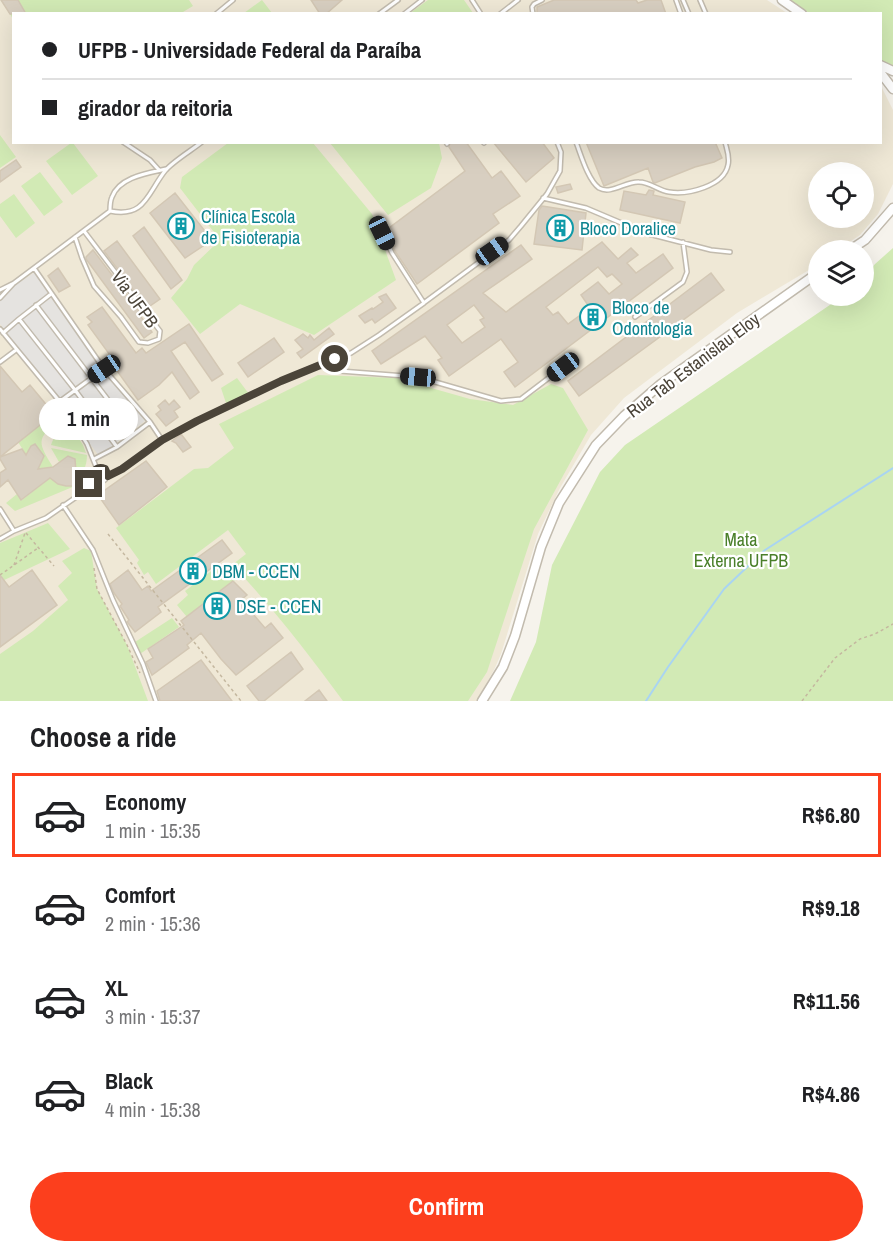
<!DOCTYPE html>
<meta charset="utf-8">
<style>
:root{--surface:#fff;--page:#f2f2f2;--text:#202124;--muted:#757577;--line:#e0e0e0;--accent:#fc3f1d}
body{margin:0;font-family:"Archivo Narrow",sans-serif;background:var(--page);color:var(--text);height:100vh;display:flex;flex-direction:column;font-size:22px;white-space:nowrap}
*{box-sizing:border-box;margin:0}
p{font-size:20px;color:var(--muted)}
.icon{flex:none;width:33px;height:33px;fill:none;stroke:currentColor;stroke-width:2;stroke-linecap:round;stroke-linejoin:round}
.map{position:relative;height:701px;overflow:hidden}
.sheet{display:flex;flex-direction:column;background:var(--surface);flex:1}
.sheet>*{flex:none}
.hud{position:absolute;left:12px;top:12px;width:870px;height:132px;border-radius:0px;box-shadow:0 6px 24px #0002;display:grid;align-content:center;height:132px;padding:0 30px;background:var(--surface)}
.fabs{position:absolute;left:808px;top:162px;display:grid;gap:12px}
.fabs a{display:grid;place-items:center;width:66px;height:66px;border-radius:50%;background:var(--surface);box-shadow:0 6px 24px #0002;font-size:30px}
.end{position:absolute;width:27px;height:27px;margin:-14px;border:8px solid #4b4439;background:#fff;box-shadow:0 0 0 3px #fff}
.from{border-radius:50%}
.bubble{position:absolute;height:42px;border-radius:21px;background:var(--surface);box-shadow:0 6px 24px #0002;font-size:20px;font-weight:800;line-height:42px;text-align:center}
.car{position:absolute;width:18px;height:36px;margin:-18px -9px;border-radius:8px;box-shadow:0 0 4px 2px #0007;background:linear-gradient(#222 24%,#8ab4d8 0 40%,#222 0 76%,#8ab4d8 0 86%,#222 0)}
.hud b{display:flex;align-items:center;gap:21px;height:57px;font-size:22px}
.hud b+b{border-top:2px solid var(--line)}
.hud i{width:15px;height:15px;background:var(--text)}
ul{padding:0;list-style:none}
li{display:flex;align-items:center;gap:18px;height:84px;margin:0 12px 9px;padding:0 18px;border:3px solid transparent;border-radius:0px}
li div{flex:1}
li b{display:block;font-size:22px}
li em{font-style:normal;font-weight:800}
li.active{border-color:var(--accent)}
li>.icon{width:54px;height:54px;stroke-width:1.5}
h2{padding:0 30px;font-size:27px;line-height:72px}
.cta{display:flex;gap:12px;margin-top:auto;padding:12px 30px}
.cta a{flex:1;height:69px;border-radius:36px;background:var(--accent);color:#fff;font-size:24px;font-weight:800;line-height:69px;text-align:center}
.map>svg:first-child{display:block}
.education{fill:#efe8d6;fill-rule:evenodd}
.green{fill:#d2eab5}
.parking{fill:#e5e3e0}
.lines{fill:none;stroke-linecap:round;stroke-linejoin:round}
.stream{stroke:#a9d4f2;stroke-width:2}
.building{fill:#d8cfc1;stroke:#d3c7b4;stroke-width:1.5;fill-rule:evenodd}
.service-casing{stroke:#c2bbae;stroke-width:6}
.tertiary-casing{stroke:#c2bbae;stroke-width:11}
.path{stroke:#c4b79f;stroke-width:1.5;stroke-dasharray:3 3;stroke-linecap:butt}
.service{stroke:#fff;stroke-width:3}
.tertiary{stroke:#fff;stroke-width:8}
.route{stroke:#4b4439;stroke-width:8}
.labels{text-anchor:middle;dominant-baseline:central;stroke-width:4.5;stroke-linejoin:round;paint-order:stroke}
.culture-label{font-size:18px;fill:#0d838f;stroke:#fff;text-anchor:start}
.street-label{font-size:18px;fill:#4b4439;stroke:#fff}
.park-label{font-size:18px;fill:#4a7f2a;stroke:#fff}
</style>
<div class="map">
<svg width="893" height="701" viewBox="0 0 893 701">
<rect width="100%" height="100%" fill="#f6f3ec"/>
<path class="education" d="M0 0H767L787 13 14 14V142H880L881 86 893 110V184L878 214 860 235 838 250H819V264L737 313 624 398 591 435 560 488 538 534 501 654 494 670 477 701H0ZM819 172H864V218H819Z"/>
<path class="green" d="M1 0H189L193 6 183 12 184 13 14 14 13 19Z
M262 0 272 13H244Z
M428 0H464L473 13H410Z
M789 0H893V71L881 62 880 14 809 13Z
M0 135 16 157 0 168Z
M71 143H73L98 176 72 195 46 161Z
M228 143H313L372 214 396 280 314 335 240 304 200 334 171 298 187 279 194 265 220 240 180 188 182 177Z
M330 143H439L442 158 431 188 388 215Z
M40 172 63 202 44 216 21 186Z
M14 194 35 223 16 238 0 216V204Z
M893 248V701H510L536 642 552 565 600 472 625 445 843 296H864V278L875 264Z
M318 375 396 378 470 399 513 405 551 384 563 388 588 430 534 529 487 672 468 701H343C311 657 278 615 242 575L187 617 177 605 188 595 185 591 218 566 223 572 246 554 228 530 156 584 148 572 144 575 137 563 139 560 116 528 194 469 208 468 234 448 219 424Z
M237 378 249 394 226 403 221 388Z
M51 403 62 419C37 438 36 440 53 467L42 469 38 471 35 445 31 446 27 456 18 442 53 414 48 405Z
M71 426 83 445 86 453 51 445C54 435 61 429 71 426Z
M51 448 87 455C87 467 82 474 77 485L75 459 68 456 59 462Z
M50 478C58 484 64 486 75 486L15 511 6 503 17 494 22 500Z
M48 523 70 549 0 582V543Z
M84 548 91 551 97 589 127 645 148 701H0V654L33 631 68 600 58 586 72 573 62 561Z
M172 618 179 627 140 654 135 642Z"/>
<path class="parking" d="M35 272 145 421 99 456 0 324V300L4 293Z"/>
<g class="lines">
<path class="stream" d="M646 701 668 667 724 589 765 550 893 468"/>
</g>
<path class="building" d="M1 0H18L26 14H10Z
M311 0H342L326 14H320Z
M554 0H636L638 3 647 0H661L666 14H537V7Z
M450 142H466L492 178 501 171 520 196 493 214 499 223 417 284 395 251 393 247 395 246 385 231 465 171 449 147Z
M493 142H542L554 158 526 182Z
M586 142H715L722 158 714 162 695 167 655 183 653 182 648 168 604 186Z
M16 160 21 167 0 182V171Z
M570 184 572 189 558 193 556 187Z
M649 190 654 191 653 195 685 202 680 223 620 210 624 191 646 195Z
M175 193 212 240 185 258 150 213Z
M542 206 586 213 582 250 534 244 539 210Z
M144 227 182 280 171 289 133 236Z
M117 241 160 299 147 308 104 251Z
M602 242 618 259 631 248 638 255 627 263 636 273 663 254 673 268 515 387 504 372 518 362 501 339 449 376 438 360 442 358 425 336 381 364 372 351 521 245 532 259 483 293 506 312ZM598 267 607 277 612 274 622 284 609 294 598 282 581 295 590 308 568 324 558 312 553 315 546 307ZM474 305 484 318 480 320 485 327 462 343 447 325Z
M93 250 141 313 139 314 152 332 144 338 86 259V257Z
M58 268 70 286 59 292 48 276Z
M711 273 724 290 579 396 568 381Z
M386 294 396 308 375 323 372 319 365 323 359 316 372 308 373 309 383 302 379 297Z
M102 307 136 353 142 348 146 353 189 324 223 374 212 381 185 342 171 351 199 392 190 399 172 372 159 385 138 400 115 368 118 366 88 325 92 322 87 317Z
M329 328 334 334 301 358 297 353 303 349 295 340 303 334 308 338 310 335 314 340Z
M274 338 284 352 248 377 238 363Z
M0 366 22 392 30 385 54 414 0 457Z
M165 400 169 405 174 400 180 407 174 411 178 417 166 426 156 414 161 410 158 406Z
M181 434 191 447 183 452 176 443 172 441Z
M35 444 44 456 38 469 53 467 68 456 75 459 77 485 75 486H66L58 484 50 478 21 500 8 480 0 487V473L6 469 0 459V457L22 449 26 455 31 446Z
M146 461 167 487 119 525 98 495Z
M222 540 232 553 158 607 161 612 135 632 128 623 127 622 129 620 120 606 122 604 114 593 110 584 128 570 142 590 148 586 151 591Z
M32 570 57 605 0 647V575L9 587Z
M233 581 247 595 241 600 265 628 271 623 283 638 236 675 221 659 201 633 187 645 189 648 152 675 146 662 153 658 148 649 184 625 181 621Z
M291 652 303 669 264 701H259L247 686Z
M201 660 232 701H160L157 691Z
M319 690 327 701H305Z"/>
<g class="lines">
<defs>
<path id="service" d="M472 0 481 14
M676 0 681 14
M683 0 689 14
M700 0 706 14
M216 14 233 0
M379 14 398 0
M404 14 422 0
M500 14 518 0
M533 14 532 7 534 4 542 0
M123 142 150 160 159 170
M446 142 447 144
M483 142 484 143
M576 142C581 155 588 180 599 188 611 195 626 181 639 182 650 182 659 191 669 192 688 195 724 186 728 165 730 157 727 150 725 142
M543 198 586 208 645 233 711 250 730 252
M110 211C145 218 147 194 165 171 172 162 192 150 202 142
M75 237 82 258 94 286 121 317 139 342 148 343 159 339 160 331 84 231
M34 268 104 369 150 422 162 440
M0 290 14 283 110 211C110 206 110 201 112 197 119 177 148 173 166 169
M0 298 13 284
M425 302 509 240 521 226 547 194 560 171 561 152 557 142
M36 305 134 434
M635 317 683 282 687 272 683 242
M19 319 75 390 117 447
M0 329 65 408 87 444 97 469
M3 333 19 319 51 294
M0 362 16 350
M320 366 340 371 418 377 501 401 521 399 563 367
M59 402 104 369
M94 459 117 447 150 422
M93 475a7 7 0 1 1 14 0a7 7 0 1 1-14 0Z
M108 476 122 469 162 440 197 421 281 381 318 365 351 353 379 335 424 303 392 253 382 233
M83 492 94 478
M63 505 93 550 113 600 143 664 156 701
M0 509 14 531
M0 539 14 531 46 518 82 493 101 483"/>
<path id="tertiary" d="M782 0 802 14
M880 65 893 71
M880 72 893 89
M850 250 865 240 893 208
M482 701 503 667 515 636 541 547 559 503 596 445 624 416 661 384 819 272"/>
</defs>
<use href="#service" class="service-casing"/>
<use href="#tertiary" class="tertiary-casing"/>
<path class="path" d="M26 533 54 566
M108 534 241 701
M14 565 25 533
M94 568 97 589 127 645 140 673
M0 575 38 548
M802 701 835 658 860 639 875 634 893 624"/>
<use href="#service" class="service"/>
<use href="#tertiary" class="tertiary"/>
</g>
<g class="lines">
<path class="route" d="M89 484 94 478 93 474C95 468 100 467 105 469L108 476 122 469 162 440 197 421 281 381 335 359"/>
</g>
<defs>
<symbol id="building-ring" viewBox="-11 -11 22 22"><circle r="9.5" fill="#fff" stroke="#0f9aa8" stroke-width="1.5"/><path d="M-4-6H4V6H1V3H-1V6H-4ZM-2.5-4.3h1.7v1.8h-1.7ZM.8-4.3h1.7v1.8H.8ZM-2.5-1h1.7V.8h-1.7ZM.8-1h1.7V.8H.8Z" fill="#0f9aa8"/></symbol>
</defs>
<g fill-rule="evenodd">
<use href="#building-ring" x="166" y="211" width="30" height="30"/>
<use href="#building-ring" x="545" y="213" width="30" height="30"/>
<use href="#building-ring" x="578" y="302" width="30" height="30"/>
<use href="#building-ring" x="178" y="556" width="30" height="30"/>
<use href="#building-ring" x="202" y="591" width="30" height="30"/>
</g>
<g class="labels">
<g class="culture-label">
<text x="201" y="216">Clínica Escola<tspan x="201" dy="21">de Fisioterapia</tspan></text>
<text x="580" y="228">Bloco Doralice</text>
<text x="612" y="307">Bloco de<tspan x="612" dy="21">Odontologia</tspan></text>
<text x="212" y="571">DBM - CCEN</text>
<text x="236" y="606">DSE - CCEN</text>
</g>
<g class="street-label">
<text transform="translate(135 299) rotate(54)">Via UFPB</text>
<text transform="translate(693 365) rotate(-37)">Rua Tab Estanislau Eloy</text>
</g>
<g class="park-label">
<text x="741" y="539">Mata<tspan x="741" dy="21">Externa UFPB</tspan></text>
</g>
</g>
</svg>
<div class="fabs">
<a><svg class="icon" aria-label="locate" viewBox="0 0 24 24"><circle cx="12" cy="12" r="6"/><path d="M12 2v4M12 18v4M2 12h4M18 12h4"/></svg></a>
<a><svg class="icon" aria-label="layers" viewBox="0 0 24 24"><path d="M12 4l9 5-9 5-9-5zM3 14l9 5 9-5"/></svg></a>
</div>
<i class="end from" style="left:335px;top:359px"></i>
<i class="end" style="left:89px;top:484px"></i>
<div class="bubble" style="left:39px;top:398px;width:99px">1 min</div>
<i class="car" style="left:382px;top:233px;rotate:154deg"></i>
<i class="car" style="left:492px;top:251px;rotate:55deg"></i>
<i class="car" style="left:563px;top:367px;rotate:233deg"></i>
<i class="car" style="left:104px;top:369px;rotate:236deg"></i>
<i class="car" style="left:418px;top:377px;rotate:275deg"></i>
<div class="hud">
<b><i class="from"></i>UFPB - Universidade Federal da Paraíba</b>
<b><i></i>girador da reitoria</b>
</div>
</div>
<section class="sheet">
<h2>Choose a ride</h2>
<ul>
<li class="active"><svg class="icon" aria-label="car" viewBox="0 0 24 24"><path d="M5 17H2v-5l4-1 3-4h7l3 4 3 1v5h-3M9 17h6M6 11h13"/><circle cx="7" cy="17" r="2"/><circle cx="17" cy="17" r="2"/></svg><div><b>Economy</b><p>1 min · 15:35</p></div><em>R$6.80</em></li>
<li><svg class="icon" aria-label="car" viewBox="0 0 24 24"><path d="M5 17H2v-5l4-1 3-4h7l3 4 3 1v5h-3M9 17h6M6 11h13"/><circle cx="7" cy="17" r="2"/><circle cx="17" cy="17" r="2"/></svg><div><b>Comfort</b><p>2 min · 15:36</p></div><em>R$9.18</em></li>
<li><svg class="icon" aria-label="car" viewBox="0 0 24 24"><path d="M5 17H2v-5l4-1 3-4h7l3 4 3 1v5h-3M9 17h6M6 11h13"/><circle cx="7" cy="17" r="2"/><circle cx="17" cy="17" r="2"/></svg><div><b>XL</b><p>3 min · 15:37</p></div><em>R$11.56</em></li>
<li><svg class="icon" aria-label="car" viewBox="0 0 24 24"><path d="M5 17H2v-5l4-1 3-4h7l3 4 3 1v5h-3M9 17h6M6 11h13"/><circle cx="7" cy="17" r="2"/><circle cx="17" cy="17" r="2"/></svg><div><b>Black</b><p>4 min · 15:38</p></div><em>R$4.86</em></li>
</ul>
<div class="cta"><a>Confirm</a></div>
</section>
